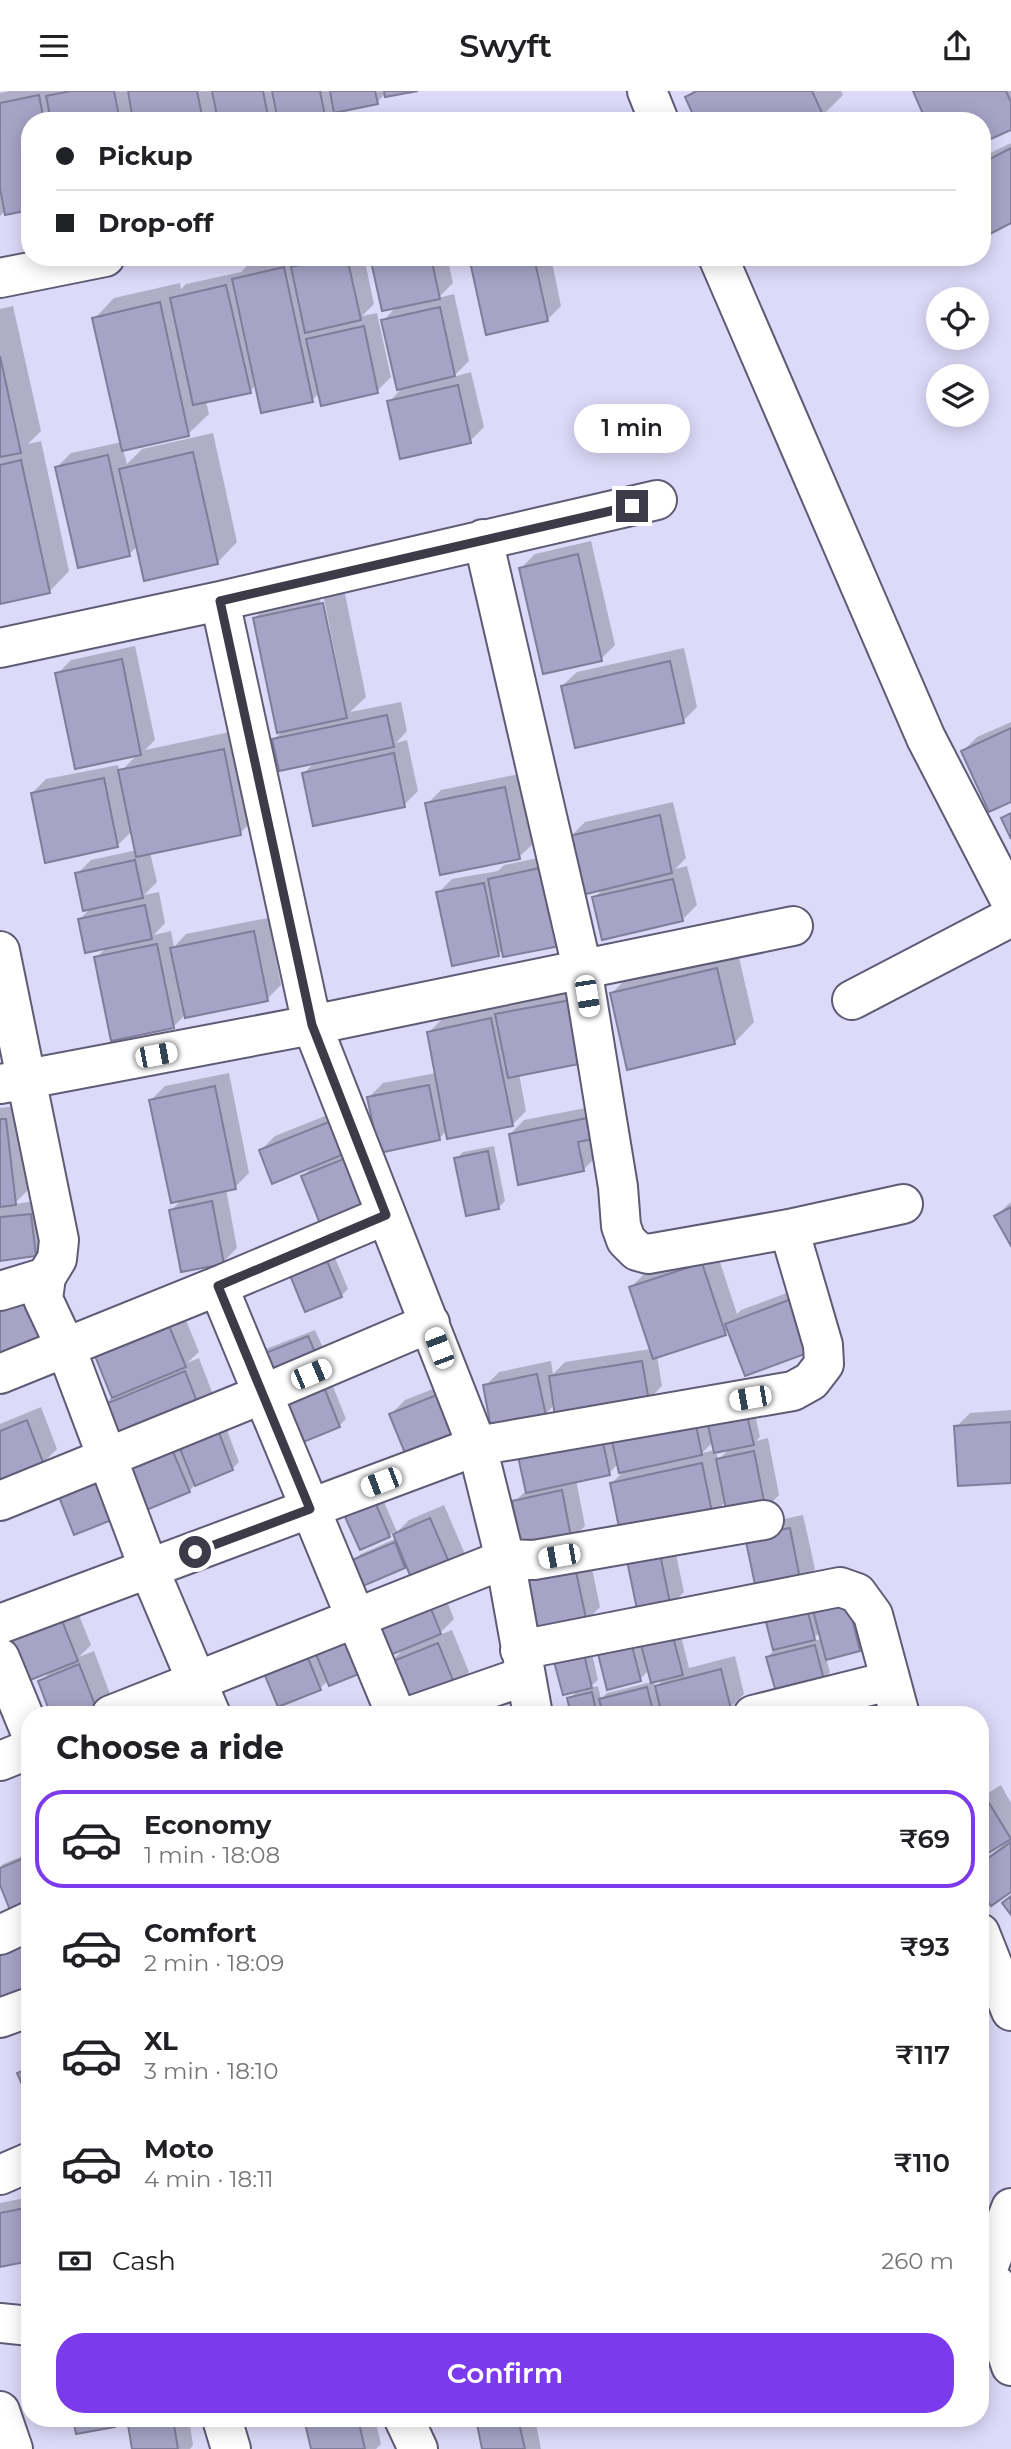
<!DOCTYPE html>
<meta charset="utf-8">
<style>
:root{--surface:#fff;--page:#f2f2f2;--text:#202124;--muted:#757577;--line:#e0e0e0;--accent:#7c3aed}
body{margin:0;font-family:Montserrat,sans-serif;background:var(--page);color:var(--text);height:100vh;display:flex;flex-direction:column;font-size:26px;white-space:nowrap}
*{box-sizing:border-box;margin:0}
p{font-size:23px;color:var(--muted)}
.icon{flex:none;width:38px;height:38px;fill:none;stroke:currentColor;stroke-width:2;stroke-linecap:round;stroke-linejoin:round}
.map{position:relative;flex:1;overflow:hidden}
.panel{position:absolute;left:21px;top:1615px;width:968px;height:721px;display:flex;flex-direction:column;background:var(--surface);border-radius:28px;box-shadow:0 4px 18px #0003}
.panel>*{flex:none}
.hud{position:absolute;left:21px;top:21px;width:970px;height:154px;border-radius:28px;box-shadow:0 4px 18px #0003;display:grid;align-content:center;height:154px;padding:0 35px;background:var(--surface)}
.tools{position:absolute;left:926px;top:196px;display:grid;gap:14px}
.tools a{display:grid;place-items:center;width:63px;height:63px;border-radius:50%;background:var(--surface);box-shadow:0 4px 18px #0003;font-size:35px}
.end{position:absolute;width:32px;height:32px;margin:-16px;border:9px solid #3d3b47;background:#fff;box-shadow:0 0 0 4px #fff}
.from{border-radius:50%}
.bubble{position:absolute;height:49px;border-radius:24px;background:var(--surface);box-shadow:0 4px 18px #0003;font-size:23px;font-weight:600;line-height:49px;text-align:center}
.car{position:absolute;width:21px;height:42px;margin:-21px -10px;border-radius:9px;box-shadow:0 0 5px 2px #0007;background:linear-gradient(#fff 24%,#345 0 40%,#fff 0 76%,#345 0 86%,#fff 0)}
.hud b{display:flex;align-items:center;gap:24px;height:66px;font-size:26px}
.hud b+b{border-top:2px solid var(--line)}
.hud i{width:18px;height:18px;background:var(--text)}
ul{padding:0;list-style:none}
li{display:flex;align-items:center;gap:21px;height:98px;margin:0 14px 10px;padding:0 21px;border:4px solid transparent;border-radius:28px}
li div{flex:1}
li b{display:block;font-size:26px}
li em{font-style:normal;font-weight:600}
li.selected{border-color:var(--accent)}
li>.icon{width:63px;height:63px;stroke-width:1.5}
h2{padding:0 35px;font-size:32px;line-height:84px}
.pay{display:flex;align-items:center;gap:18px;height:77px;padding:0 35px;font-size:26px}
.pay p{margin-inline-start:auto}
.primary-button{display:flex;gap:14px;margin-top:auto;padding:14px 35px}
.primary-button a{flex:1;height:80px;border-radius:28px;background:var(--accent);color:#fff;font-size:28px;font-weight:600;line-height:80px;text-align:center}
header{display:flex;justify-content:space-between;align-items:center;height:91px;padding:0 35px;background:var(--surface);font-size:32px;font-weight:600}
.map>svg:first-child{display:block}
.shadow{fill:#0003;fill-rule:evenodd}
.building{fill:#a6a3c7;stroke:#7f7d99;stroke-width:2}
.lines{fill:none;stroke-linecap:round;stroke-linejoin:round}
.minor-casing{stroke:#5e5b75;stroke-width:42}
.minor{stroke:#fff;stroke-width:38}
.route{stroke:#3d3b47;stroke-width:9}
</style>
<header><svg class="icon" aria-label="menu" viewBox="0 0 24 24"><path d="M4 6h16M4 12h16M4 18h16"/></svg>Swyft<svg class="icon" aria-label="share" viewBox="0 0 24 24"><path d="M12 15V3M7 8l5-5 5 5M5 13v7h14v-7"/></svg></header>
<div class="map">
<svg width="1011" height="2358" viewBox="0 0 1011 2358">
<rect width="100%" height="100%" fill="#dddaf9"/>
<path class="shadow" d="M10 0H409L386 2 377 11 339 19 328 30H30L6 119 0 125V2Z
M693 0H841L843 4 823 24 687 6Z
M915 0H1011V37L982 50V30Z
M1011 52V130L982 145V66Z
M283 166H298L299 170 303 166H364L374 213 362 225 377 222 391 286 377 300 320 302 312 309 257 293 250 300 206 310 209 323 188 343 123 358 127 373 142 358 213 342 237 451 217 472 138 455 129 463 57 376 71 362 122 351 94 228 114 207 180 192 181 198 186 193 241 181 248 174Z
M372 166H447L453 192 438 207 454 203 469 270 453 286 471 281 484 336 470 350 389 311 404 295 383 230 397 215Z
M471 166H551L561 215 547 229Z
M13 215 41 340 28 353 41 350 69 480 49 501 0 512V218Z
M591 450 615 554 601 568 521 477 535 463Z
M343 493 366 606 350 621 401 611 407 640 396 652 407 649 418 700 404 714 304 682 316 670 274 648 284 639 255 527 275 507ZM323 503 345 613H342L319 504Z
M135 555 155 649 145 659 244 638 261 722 240 742 150 761 157 791 144 804 159 801 165 832 154 844 171 840 174 856 186 843 268 827 281 894 267 908 186 923 173 936 96 867 108 855 80 828 92 816 77 783 91 769 137 759 133 739 117 755 32 702 46 688 118 674 120 681 137 664 57 583 71 569Z
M684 557 697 616 683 630 562 595 577 581Z
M1011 631V709L963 660 977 646Z
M519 683 534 752 519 766 427 713 441 699Z
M673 711 686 767 675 778 687 775 697 814 683 828 594 807 604 797 571 745 585 731Z
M557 763 503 858 498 864 438 802 452 788 498 780 504 774Z
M737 858 754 931 734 952 612 902 632 882Z
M585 896 519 983 526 1020 512 1034 447 1039 439 1048 369 1006 383 992 436 982 429 941 443 927 505 914V916L511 910Z
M229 982 249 1082 235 1096 226 1098 237 1157 223 1171 171 1119 184 1107 151 1009 165 995Z
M611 1012 597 1065 583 1079 510 1043 524 1029Z
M19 1015 29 1098 14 1113 44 1109 49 1149 35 1164 0 1168V1017Z
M345 1017 379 1101 303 1085 315 1073 261 1059 275 1045Z
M494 1055 505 1110 498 1117 456 1068 463 1061Z
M1011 1111V1152L996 1125Z
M331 1157 348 1198 341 1205 296 1171Z
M716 1159 737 1223 741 1219 808 1194 827 1244 729 1238 725 1242 657 1265 662 1295 648 1309 555 1313 545 1324 485 1295 499 1281 551 1270 553 1283 565 1271 651 1258 631 1196 645 1182Z
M179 1212 199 1261 187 1272 199 1267 214 1306 200 1320 103 1315 113 1305Z
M315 1239 325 1261 260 1265 266 1258Z
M330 1288 346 1328 339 1335 286 1311Z
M453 1290 467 1327 391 1323 405 1309Z
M751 1306 760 1346 756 1350 768 1347 779 1404 765 1418 726 1410 712 1424 612 1392 625 1379 619 1372 609 1382 576 1389 585 1435 571 1449 514 1411 527 1399 518 1356ZM713 1351 715 1359 702 1362ZM730 1357 718 1369 716 1360Z
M41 1316 57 1358 43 1372 0 1390V1333Z
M1011 1319V1390L956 1336 970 1322Z
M225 1334 239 1371 232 1378 196 1393 189 1400 128 1374Z
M379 1399 397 1441 409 1429 444 1414 465 1463 451 1477 407 1473 404 1475 354 1469 361 1463 397 1447 394 1440 389 1445 361 1457Z
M803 1424 815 1478 800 1492 761 1433Z
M671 1440 684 1501 670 1515 627 1461Z
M588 1458 600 1516 586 1530 539 1540Z
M440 1492 454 1528 437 1545 452 1539 469 1581 455 1595 388 1573 405 1557Z
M827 1498 873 1545 859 1559 826 1567 830 1581 823 1588 768 1566ZM820 1541 822 1548 811 1550Z
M75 1514 91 1554 79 1566 94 1560 110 1603 96 1617 79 1624H53L40 1591 52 1579 13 1547Z
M678 1533 689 1577 735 1565 744 1603 730 1617 703 1624H573L569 1608 578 1599 564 1602 590 1553 598 1589 589 1597 598 1595 601 1608 607 1602 652 1591 649 1579 640 1588 598 1556ZM665 1587 655 1597 654 1590Z
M311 1552 317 1565 325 1557 329 1589 320 1597 279 1614Z
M842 1601 848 1624H804Z
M477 1602 486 1624H430Z
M1001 1694 1011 1712V1745L1008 1749H1011V1799L980 1796V1771L1002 1755 1001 1752 980 1765V1707Z
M30 1762V1815L0 1789V1777L3 1773Z
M30 2106V2168L0 2174V2112Z
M75 2328H121L114 2335 77 2341Z
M128 2328H189L193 2354 190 2358H133Z
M306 2328H375L381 2353 376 2358H313Z
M477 2328H535L541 2358H484Z"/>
<path class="building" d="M71 0H114L120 30H51L46 5Z
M128 0H197L203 30H133Z
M212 0H263L269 30H218Z
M272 0H320L326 30H278Z
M330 0H375L378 13 334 22Z
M384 0H418L385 6Z
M697 0H812L824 26 815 30H696L685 6Z
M913 0H1006L1011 11V39L982 52V30H926Z
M39 4 44 30H30V119L5 124 0 97V12Z
M1011 57V132L982 147V72Z
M333 166H347L361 229 305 242 291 176Z
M370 166H431L440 208 382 220Z
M469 166H534L548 230 486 244Z
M284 176 313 311 261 322 232 188Z
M226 194 251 302 193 314 170 207Z
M160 211 189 345 122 360 92 227Z
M440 216 455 285 397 299 381 229Z
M364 235 378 302 321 315 306 248Z
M0 265 21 362 0 366Z
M458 294 471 352 400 368 387 310Z
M193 361 218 473 144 490 119 378Z
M108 364 130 465 78 477 55 376Z
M21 369 50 502 0 513V374Z
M578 463 602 570 543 583 519 477Z
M323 512 347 627 277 642 253 527Z
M122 568 141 664 75 678 55 582Z
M670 570 684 632 575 657 561 595Z
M387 624 394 656 279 680 272 648Z
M1011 637V711L989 721 961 660Z
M224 658 241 744 136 766 118 679Z
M394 662 405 716 313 735 302 682Z
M104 687 118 756 45 772 31 702Z
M505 696 520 768 440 784 425 712Z
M1011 722V748L1001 727Z
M660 724 672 782 582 804 569 745Z
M135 769 143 807 83 820 75 782Z
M544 776 560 855 503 866 488 788Z
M673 788 683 830 602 849 592 806Z
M484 792 499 865 452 875 436 801Z
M145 814 152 848 85 862 78 828Z
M254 840 268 910 185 927 170 857Z
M157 853 174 937 111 950 94 866Z
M717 877 735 953 627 979 610 902Z
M571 909 584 972 508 987 495 923Z
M491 927 513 1035 447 1048 427 941Z
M429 994 440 1049 379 1062 367 1006Z
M215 995 236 1098 171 1112 149 1009Z
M597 1025 602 1046 578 1051 584 1080 518 1094 509 1043Z
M0 1028H6L16 1114 0 1116Z
M331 1030 344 1063 272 1093 259 1059Z
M488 1060 499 1118 466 1125 454 1067Z
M346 1067 366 1116 321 1135 301 1085Z
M212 1110 224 1173 181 1181 169 1119Z
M1011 1116V1155L994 1125Z
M31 1123 36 1165 0 1170V1126Z
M324 1163 342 1206 305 1221 287 1177Z
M702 1172 726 1244 653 1268 629 1196Z
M28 1194 49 1248 0 1268V1205Z
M794 1207 813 1260 745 1285 725 1233Z
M165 1225 186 1276 112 1307 91 1255Z
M308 1245 319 1270 268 1291 258 1265Z
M642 1270 649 1310 555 1325 549 1285Z
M185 1280 201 1321 117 1355 101 1315Z
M537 1283 546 1325 491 1337 483 1294Z
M323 1294 340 1336 301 1352 284 1310Z
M439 1303 454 1342 405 1362 389 1323Z
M744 1312 754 1354 714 1362 705 1320Z
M693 1319 702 1364 619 1382 609 1336Z
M27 1329 44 1374 0 1391V1340Z
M1011 1331V1392L958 1395 954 1335Z
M600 1338 610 1384 526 1402 516 1356Z
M218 1339 233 1379 195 1395 179 1355Z
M171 1356 190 1401 144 1420 126 1374Z
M754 1360 766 1420 728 1428 716 1368Z
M702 1372 713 1426 621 1446 610 1392Z
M101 1380 119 1426 74 1444 56 1398Z
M562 1399 572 1451 523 1461 512 1410Z
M372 1404 390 1446 360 1459 341 1417Z
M430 1427 452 1478 414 1494 393 1443Z
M790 1437 801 1493 757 1503 745 1446Z
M395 1451 405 1477 363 1495 352 1469Z
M658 1453 671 1517 638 1523 625 1460Z
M574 1471 587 1532 538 1542 525 1481Z
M846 1503 860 1560 826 1569 811 1512Z
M426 1505 441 1543 388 1565 372 1527Z
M804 1505 815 1549 773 1559 762 1515Z
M61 1527 78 1570 28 1590 11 1547Z
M671 1538 683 1584 651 1592 639 1546Z
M356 1547 369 1579 329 1595 316 1563Z
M630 1547 641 1590 607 1599 596 1555Z
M438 1552 456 1597 405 1619 386 1573Z
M815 1554 824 1589 776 1601 766 1566Z
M304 1557 321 1599 278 1616 261 1575Z
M583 1559 592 1597 563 1604 553 1567Z
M79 1573 97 1619 84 1624H51L38 1590Z
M721 1578 731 1618 710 1624H662L655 1595Z
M647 1596 654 1624H603L599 1608Z
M592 1601 597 1624H571L567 1607Z
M194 1602 203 1624H163L160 1615Z
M986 1707 1011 1748 980 1767V1711Z
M1011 1751V1801L991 1815 980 1799V1773Z
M29 1765 30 1817 12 1824 0 1794V1777Z
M1011 1805V1824L1002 1812Z
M30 1849V1904L0 1918V1862Z
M30 1977V2012L17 1982Z
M30 2116V2170L0 2176V2122Z
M73 2328H113L115 2336 76 2343Z
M127 2328H173L178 2358H132Z
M304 2328H358L365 2358H311Z
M476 2328H518L525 2358H482Z"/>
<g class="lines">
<defs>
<path id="minor" d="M647 0 659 30
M718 166 926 647 1011 811
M0 187 105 166
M483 448 582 877 618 1096 621 1135 626 1149 637 1160 648 1163 789 1138 903 1113
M220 510 312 934 477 1355 505 1468 533 1624
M0 557 220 510 657 409
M0 860 59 1149 57 1168 46 1186 43 1208 66 1257 149 1478 211 1624
M852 909 1011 826
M0 993 312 934 793 835
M218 1195 396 1624
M0 1200 46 1186
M0 1283 218 1195 386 1124
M0 1410 263 1303 430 1232
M0 1533 477 1355 793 1300 811 1290 824 1273 823 1254 789 1138
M520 1559 840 1496 857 1502 873 1524 900 1624
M0 1567 30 1640
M111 1624 505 1468 534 1469 764 1429
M413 1624 525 1585
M753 1624 889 1590
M0 1670 30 1658
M980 1842 1011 1920
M0 1844 30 1830
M0 1927 30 1916
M0 2084 30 2071
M996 2194 1005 2257 1011 2275
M980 2198 1011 2117
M0 2232 30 2235
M0 2320 13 2358
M222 2328 231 2358
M404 2328 418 2358"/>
</defs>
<use href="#minor" class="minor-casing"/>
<use href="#minor" class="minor"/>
</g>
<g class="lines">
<path class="route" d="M195 1461 310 1418 218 1195 386 1124 312 934 220 510 632 415"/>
</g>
</svg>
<div class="tools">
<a><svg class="icon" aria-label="locate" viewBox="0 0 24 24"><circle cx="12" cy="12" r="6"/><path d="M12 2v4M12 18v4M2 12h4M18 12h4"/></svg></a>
<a><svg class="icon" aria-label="layers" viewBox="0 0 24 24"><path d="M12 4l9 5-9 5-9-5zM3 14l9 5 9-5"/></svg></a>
</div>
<i class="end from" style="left:195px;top:1461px"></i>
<i class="end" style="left:632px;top:415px"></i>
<div class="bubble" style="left:574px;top:313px;width:116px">1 min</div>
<i class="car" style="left:587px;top:905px;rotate:171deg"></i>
<i class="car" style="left:156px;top:964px;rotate:79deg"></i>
<i class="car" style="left:439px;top:1257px;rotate:339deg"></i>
<i class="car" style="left:311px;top:1283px;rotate:67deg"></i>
<i class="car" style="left:750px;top:1307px;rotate:260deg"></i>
<i class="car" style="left:381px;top:1391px;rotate:249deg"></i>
<i class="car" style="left:559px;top:1465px;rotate:260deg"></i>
<div class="hud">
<b><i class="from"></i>Pickup</b>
<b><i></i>Drop-off</b>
</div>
<section class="panel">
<h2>Choose a ride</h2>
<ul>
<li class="selected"><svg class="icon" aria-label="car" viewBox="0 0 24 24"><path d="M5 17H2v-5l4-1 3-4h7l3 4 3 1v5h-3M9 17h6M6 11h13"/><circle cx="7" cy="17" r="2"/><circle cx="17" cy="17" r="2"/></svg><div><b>Economy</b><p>1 min · 18:08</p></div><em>₹69</em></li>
<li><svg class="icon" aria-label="car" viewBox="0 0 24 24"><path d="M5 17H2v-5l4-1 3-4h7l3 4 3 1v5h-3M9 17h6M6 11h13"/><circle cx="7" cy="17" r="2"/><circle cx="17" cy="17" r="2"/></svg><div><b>Comfort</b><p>2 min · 18:09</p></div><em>₹93</em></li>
<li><svg class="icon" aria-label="car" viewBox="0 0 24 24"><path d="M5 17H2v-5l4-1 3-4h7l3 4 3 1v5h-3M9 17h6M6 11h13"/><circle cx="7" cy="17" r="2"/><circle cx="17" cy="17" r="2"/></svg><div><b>XL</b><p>3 min · 18:10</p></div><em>₹117</em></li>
<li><svg class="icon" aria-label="car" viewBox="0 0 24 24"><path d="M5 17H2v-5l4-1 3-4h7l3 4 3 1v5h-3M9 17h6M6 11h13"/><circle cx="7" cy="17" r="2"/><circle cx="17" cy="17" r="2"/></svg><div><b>Moto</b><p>4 min · 18:11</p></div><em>₹110</em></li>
</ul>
<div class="pay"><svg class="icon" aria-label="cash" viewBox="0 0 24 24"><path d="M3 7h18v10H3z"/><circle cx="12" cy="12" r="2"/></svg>Cash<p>260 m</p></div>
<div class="primary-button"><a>Confirm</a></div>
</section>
</div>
